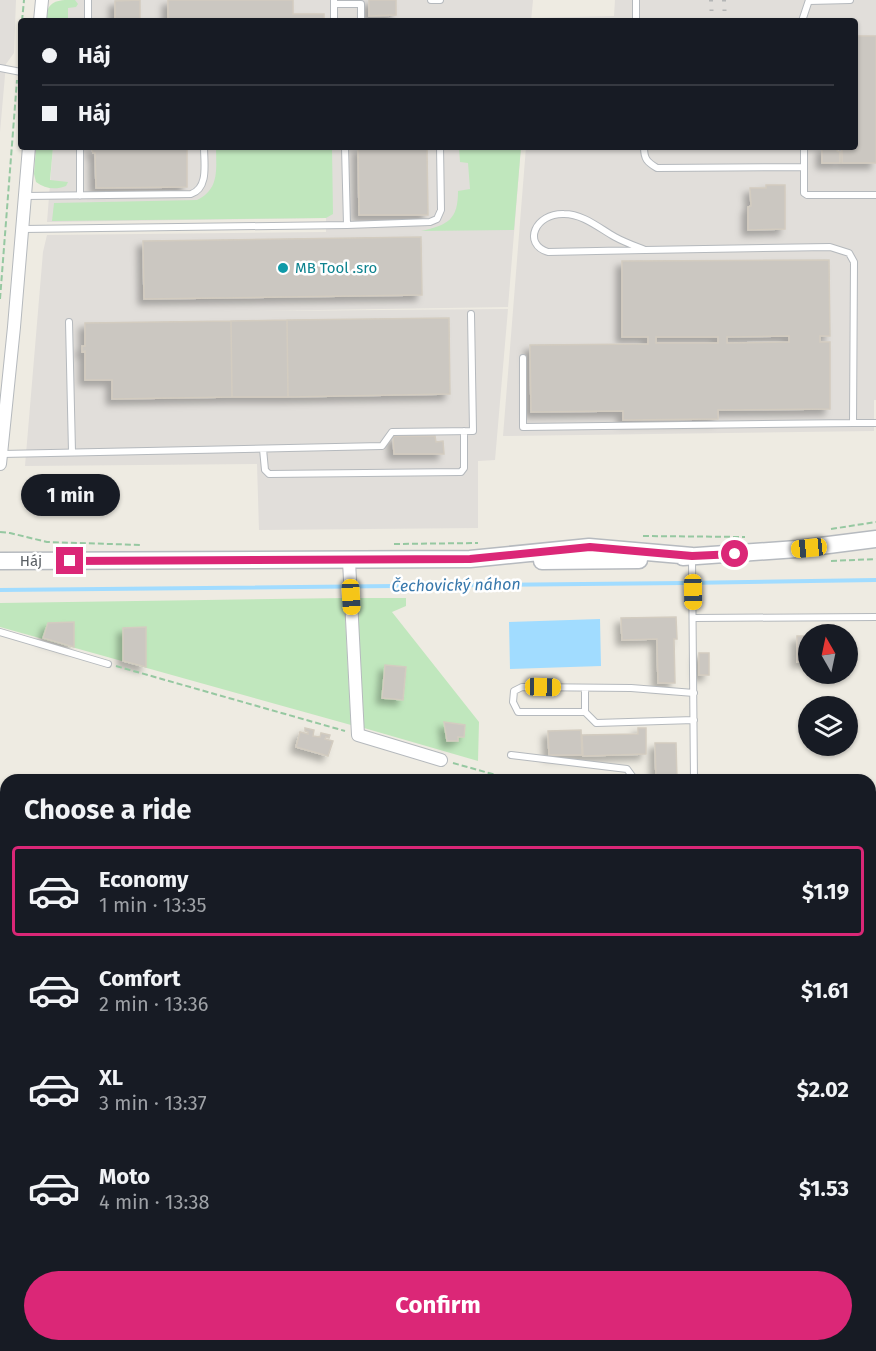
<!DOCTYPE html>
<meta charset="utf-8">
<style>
:root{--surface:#171b24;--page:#242831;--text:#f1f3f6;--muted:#9ea1a6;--line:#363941;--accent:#db2777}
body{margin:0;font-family:"Fira Sans",sans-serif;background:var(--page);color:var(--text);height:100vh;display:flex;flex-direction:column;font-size:22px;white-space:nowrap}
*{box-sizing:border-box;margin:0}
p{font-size:20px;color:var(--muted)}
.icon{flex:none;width:33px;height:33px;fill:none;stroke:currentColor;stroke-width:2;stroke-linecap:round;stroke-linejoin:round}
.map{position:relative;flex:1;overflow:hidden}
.side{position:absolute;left:0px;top:774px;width:876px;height:578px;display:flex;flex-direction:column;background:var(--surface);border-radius:18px 18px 0 0;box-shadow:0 2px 4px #0004}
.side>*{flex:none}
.banner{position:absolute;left:18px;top:18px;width:840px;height:132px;border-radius:6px;box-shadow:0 2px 4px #0004;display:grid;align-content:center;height:132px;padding:0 24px;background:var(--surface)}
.needle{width:39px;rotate:351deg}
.buttons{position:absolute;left:798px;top:624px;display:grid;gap:12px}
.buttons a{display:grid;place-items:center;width:60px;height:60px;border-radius:50%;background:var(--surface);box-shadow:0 2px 4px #0004;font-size:30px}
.end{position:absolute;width:27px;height:27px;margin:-14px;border:8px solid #db2777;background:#fff;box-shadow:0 0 0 3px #fff}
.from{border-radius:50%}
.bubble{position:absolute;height:42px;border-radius:21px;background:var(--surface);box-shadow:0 2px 4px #0004;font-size:20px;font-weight:700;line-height:42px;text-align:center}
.car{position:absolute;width:18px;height:36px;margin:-18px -9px;border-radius:8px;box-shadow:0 0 4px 2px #0007;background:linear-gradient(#f5c518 24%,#345 0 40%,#f5c518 0 76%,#345 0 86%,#f5c518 0)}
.banner b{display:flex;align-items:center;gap:21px;height:57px;font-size:22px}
.banner b+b{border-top:2px solid var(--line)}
.banner i{width:15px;height:15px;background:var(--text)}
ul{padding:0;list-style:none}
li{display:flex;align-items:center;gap:18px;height:90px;margin:0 12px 9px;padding:0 12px;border:3px solid transparent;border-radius:6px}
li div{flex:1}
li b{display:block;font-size:22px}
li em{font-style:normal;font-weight:700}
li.current{border-color:var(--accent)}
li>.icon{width:54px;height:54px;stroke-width:1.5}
h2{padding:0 24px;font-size:27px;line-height:72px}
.action{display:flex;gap:12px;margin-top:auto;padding:12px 24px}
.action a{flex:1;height:69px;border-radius:36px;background:var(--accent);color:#fff;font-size:24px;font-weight:700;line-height:69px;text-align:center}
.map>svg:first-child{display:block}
.industrial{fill:#e1deda}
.green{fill:#c0e7bd}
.water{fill:#a1dcff}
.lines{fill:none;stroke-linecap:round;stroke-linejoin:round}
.stream{stroke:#a1dcff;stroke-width:4}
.building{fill:#cbc7c1;stroke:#d3ccc0;stroke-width:1.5;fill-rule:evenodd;filter:url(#shadow)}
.service-casing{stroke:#b5b9bd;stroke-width:8}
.minor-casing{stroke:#b5b9bd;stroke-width:14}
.secondary-casing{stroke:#b6babf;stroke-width:19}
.path{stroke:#96c8a1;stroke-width:2;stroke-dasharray:6 3;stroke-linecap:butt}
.service{stroke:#fff;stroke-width:6}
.minor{stroke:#fff;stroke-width:12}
.secondary{stroke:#fff;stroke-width:16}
.rail{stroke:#b4b5b5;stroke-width:4;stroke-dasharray:1.5 8;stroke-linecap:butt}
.route{stroke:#db2777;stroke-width:8}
.culture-dot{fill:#0f9aa8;stroke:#fff;stroke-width:2}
.labels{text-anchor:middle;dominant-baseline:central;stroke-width:5;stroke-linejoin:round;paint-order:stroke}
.culture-label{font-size:15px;fill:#0d838f;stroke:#fff;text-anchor:start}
.street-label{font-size:15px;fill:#5a5f64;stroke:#fff}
.water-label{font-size:16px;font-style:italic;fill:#3878ac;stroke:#fff}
</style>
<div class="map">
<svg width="876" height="1351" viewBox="0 0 876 1351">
<defs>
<filter id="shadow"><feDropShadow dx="-5.5" dy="5.5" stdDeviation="3" flood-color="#0004"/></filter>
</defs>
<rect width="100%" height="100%" fill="#eeebe2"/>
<path class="industrial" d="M0 0H16L14 53 6 64 0 132Z
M64 0H533L531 21H63Z
M615 0H876V400H874V431L503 436 526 147H855V21H536L537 18 614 16Z
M53 147H521L508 307 256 311 508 309 495 460 478 461V528L259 530 257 464 25 466 43 252 47 235 326 232V218L47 222Z
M0 988 6 990V1346H11L9 1351H0Z"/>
<path class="green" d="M68 0H75L78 4 76 7 68 8V21H45C47 6 51 0 68 0Z
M36 147H53L50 180 68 182 66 186C56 190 45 189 36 182L34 174Z
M216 147H332L333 214 326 218 52 221 54 203 197 200C220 189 216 169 216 147Z
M459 147H521L514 230 421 231C448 225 458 220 458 191L470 189 468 163 460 162Z
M344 598 351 725 0 627V603Z
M357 598H406V606L392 612 479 722 478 761 364 728Z
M299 1346H379L377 1351H297Z
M388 1346H464L462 1351H387Z"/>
<path class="water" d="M600 619 601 666 510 669 509 622Z
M870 844H876V959H870Z"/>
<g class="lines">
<path class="stream" d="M0 590 684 583 876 580"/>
</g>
<path class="building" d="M140 0V21H115V1Z
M168 0H293V14H324V21H168Z
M369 0H396V15L369 16Z
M855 36H876V163H842V147H855Z
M90 147H187V187L96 188 95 153H93L92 148Z
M358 147H427L428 215H359Z
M822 147H837V151L840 152V163H822Z
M766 185H785V229L748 230V207L751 206 750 188H766Z
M421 237 422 295 144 299 143 241Z
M829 260 830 336H820V342H830V409L718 410V419L623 420V411L531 412 530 345 648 344V337H622V261ZM789 336V342L727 343V337ZM656 337H718V343H656Z
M449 318 450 394 288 397 287 320Z
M287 320 288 397H232L231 321Z
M231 321 232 397 112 399V380H85V351L82 352V346H85V323Z
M393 436H435L436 442 443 441 444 454H394Z
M676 617 677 639H674L675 683H658L657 639 622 640 621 618Z
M74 622V647L43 638 48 623Z
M146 627V667L123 661V628Z
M797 636H808V662H797Z
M699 653H709V675H699Z
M385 665 406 667 403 700 382 698Z
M444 722 465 725 464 737H458V741H447Z
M305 728 314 730 313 736 320 737 321 733 330 735 329 738 326 737 325 739 333 741 328 756 296 747 300 732 308 734V732L305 731Z
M638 728H646V754L583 756 582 735 638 734Z
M581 730 582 755H549L548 731Z
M655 743H676L677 780H656Z
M86 1346H299L297 1351H84Z"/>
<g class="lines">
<defs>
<path id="service" d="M431 0H440
M636 0V21
M809 1 850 0
M334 4H361V21
M88 21V0
M334 21V0
M802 21 809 0
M0 68 21 72
M80 147V196
M345 147 347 225 430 222 437 219 441 210 440 147
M644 147C644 159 647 162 657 168L804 167
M804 147V193L807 195H876
M25 196 191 194C209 188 204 163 204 147
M23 229 347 225
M645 250 548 252C522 244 535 213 564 214 583 214 599 228 615 237 624 242 635 246 645 250L830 247 849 253 854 262 853 423H876
M69 322 72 452
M523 358V427L853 423
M263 449 265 470 269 474 461 472 464 468V431
M2 454 382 446 392 432 473 431 471 314
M692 559 694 780
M694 618 876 617
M0 632 108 664
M585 712V688
M694 720 596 723 585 712H518L513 702 514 691 522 687 631 688 694 693
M511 755 627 769 635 780
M870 815 876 817
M870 975 876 974
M0 1280 6 1282
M0 1347 6 1329
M68 1351 70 1346
M382 1351 384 1346"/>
<path id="minor" d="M40 21 42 0
M0 464 14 327 29 147
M349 561 358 735 441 760
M0 969 6 971"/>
<path id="secondary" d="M683 557 797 549 876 539
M0 561 470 559 589 547 692 556
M542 561 639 560"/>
</defs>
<use href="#service" class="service-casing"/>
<use href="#minor" class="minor-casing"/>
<use href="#secondary" class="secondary-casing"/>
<path class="path" d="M22 21 24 0
M19 62 21 34
M0 299 17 80
M831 529 876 522
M0 532 10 533 47 542 142 545
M643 536 745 537
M394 544 478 543
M831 561 876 559
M116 666 345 731
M453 763 514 780
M870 1207 876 1203
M814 1351 816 1346"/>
<use href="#service" class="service"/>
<use href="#minor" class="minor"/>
<use href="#secondary" class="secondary"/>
<path class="rail" d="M711 0 712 21
M724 0 725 21
M713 147V149
M726 147V149"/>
</g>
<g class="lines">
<path class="route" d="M70 561 470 559 590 547 692 556 735 554"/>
</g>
<circle class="culture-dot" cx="283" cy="268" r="6"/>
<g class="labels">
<g class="culture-label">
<text x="295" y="268">MB Tool .sro</text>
</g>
<g class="street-label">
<text x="31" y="561">Háj</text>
</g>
<g class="water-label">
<text transform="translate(456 585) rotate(-1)">Čechovický náhon</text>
</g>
</g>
</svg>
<div class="buttons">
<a><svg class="needle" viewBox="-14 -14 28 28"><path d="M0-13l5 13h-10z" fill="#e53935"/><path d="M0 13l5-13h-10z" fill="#9ea1a6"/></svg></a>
<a><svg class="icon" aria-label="layers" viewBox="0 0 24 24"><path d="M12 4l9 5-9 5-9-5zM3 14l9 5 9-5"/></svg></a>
</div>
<i class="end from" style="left:735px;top:554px"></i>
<i class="end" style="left:70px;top:561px"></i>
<div class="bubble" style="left:21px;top:474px;width:99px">1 min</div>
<i class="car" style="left:809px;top:548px;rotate:264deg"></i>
<i class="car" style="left:693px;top:592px;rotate:179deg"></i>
<i class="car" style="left:351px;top:597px;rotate:177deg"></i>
<i class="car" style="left:543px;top:687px;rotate:91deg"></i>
<div class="banner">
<b><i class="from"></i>Háj</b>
<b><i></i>Háj</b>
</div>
<section class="side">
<h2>Choose a ride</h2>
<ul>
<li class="current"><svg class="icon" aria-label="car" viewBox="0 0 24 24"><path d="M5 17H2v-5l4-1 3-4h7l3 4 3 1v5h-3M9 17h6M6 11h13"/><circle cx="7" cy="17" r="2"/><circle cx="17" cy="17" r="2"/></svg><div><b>Economy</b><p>1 min · 13:35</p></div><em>$1.19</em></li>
<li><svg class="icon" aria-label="car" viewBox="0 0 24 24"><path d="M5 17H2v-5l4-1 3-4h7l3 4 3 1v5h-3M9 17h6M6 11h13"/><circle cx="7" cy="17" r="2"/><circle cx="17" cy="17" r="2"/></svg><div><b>Comfort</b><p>2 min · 13:36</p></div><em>$1.61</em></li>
<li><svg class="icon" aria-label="car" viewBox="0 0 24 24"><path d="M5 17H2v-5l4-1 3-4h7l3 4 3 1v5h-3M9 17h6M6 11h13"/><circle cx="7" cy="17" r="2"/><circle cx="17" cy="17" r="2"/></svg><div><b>XL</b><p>3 min · 13:37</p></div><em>$2.02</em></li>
<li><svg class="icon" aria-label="car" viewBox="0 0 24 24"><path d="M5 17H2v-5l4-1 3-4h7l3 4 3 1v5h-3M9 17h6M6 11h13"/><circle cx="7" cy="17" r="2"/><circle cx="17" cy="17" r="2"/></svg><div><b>Moto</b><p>4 min · 13:38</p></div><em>$1.53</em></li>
</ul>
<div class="action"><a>Confirm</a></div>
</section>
</div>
